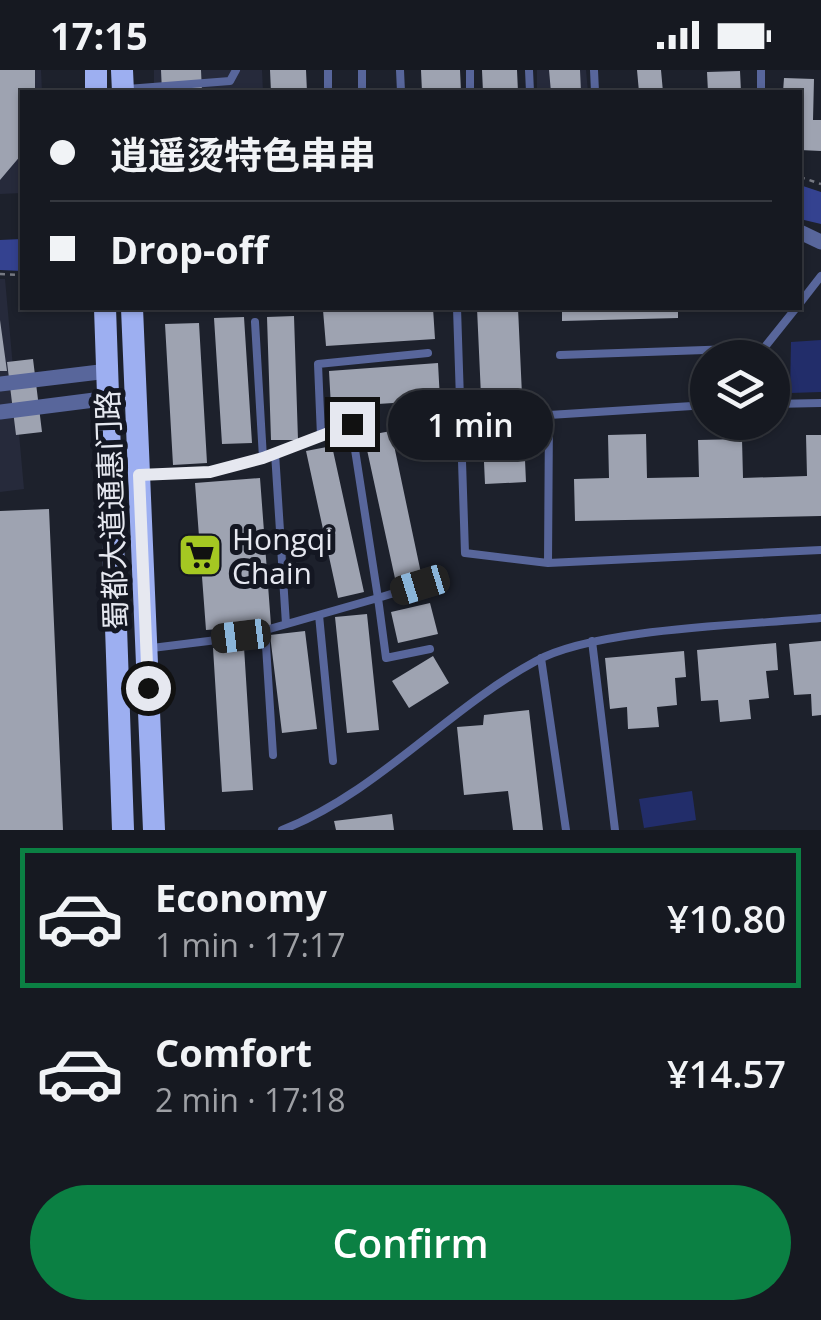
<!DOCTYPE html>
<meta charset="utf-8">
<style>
:root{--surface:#161921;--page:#23262e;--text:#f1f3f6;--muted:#9ea0a5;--line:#35383f;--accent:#0b8043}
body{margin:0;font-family:"Open Sans","Noto Sans SC",sans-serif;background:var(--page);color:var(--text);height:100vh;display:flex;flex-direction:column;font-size:38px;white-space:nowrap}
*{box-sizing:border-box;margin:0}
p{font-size:32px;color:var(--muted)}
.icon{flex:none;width:55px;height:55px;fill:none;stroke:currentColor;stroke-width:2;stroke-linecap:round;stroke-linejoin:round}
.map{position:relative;height:760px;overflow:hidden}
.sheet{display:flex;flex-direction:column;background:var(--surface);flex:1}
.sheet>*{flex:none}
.guide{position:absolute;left:20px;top:20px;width:782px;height:220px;border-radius:0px;box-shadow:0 2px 8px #0004,0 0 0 2px var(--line);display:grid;align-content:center;height:220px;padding:0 30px;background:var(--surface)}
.controls{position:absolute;left:690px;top:270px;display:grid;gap:20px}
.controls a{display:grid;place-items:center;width:100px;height:100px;border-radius:50%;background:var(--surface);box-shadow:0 2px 8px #0004,0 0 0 2px var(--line);font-size:50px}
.end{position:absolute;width:45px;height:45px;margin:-22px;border:12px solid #e6e8f0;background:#111;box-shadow:0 0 0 5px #111}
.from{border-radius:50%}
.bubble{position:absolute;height:70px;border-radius:35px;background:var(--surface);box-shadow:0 2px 8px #0004,0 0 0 2px var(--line);font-size:32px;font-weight:600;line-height:70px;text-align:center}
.car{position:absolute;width:30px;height:60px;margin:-30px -15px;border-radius:12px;box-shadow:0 0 8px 2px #0007;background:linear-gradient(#222 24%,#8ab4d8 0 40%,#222 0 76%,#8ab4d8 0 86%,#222 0)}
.guide b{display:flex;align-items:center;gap:35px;height:95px;font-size:38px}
.guide b+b{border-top:2px solid var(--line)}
.guide i{width:25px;height:25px;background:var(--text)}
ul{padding:18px 0 0;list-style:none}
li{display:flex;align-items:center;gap:30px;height:140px;margin:0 20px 15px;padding:0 10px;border:5px solid transparent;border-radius:0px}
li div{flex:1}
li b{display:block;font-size:38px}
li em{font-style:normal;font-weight:600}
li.current{border-color:var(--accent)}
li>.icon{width:90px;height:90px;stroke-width:1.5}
.primary-button{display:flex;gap:20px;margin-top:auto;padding:20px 30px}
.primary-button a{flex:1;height:115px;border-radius:60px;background:var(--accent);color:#fff;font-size:40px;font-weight:600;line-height:115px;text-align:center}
.status{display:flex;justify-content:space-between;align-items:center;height:70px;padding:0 50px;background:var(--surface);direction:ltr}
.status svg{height:28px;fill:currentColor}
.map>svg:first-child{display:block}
.built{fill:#262a3b}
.green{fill:#222d6a}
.water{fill:#344290}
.building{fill:#9ea3b1}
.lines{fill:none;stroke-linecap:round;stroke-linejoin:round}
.path{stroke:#767983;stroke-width:2.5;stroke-dasharray:5 5;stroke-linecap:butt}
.service{stroke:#58669b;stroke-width:8}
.minor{stroke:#58669b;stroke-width:15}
.primary{stroke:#9daff1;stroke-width:22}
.route{stroke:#e6e8f0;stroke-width:12}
.labels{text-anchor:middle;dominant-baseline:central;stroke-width:10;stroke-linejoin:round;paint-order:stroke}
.street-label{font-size:30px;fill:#e6e8f0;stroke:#141722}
.poi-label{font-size:30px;fill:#e6e8f0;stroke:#141722;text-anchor:start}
</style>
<div class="status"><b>17:15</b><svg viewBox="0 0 49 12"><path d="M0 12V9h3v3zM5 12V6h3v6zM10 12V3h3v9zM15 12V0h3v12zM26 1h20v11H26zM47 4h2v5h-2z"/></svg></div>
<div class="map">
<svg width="821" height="760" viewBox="0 0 821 760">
<rect width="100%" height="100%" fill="#1d212c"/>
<path class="built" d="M0 0H41L42 22H22V123L0 124Z
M154 0H262L263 22H154Z
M537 0H586L588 22H537Z
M0 209H5L24 419 0 422Z"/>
<path class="green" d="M821 270V322L790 323 791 272Z
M692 721 696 750 644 758 639 729Z"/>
<path class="water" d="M800 115 821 122V154L800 149Z
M22 169V201L0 200V170Z"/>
<path class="building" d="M0 0H35V22H22V84L0 110Z
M161 0H201L202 22H162Z
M270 0H306L307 22H271Z
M421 0H460L461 22H422Z
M482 0H517L518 22H483Z
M549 0H580L581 22H551Z
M637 0H661L663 22H639Z
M740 1 741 22H708L707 2Z
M784 8 814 9 813 50H821V81L800 80V22H783Z
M433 238 435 269 326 276 323 240Z
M477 238H518L526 412 485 414Z
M562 238H678V248L562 251Z
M294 246 298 370H271L267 247Z
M244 247 252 373 222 374 214 248Z
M0 250 7 301H0Z
M199 253 207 393 173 395 165 254Z
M33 289 42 362 16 365 7 292Z
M438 293 440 330 331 337 329 301Z
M391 361 422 508 396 513 364 366Z
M646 364 647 408 699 407 698 370 742 369 743 408 807 406 806 365H821V446L575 451 574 409 609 408 608 365Z
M332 376 364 522 338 528 306 381Z
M260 408 271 555 206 560 195 413Z
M49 439 63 760H0V441Z
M430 533 438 564 398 573 391 542Z
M367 544 379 660 347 663 335 547Z
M305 561 317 659 282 663 270 565Z
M821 571V645L812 646 811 624 794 625 789 574Z
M776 573 778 600 766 601 769 628 749 630 751 649 720 652 718 630 701 631 697 580Z
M244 577 253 720 222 722 213 578Z
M684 581 686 607 675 608 677 635 657 637 659 657 628 659 627 637 610 639 605 588Z
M433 586 449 613 409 638 392 611Z
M529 640 543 760H513L508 721 464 725 457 657 483 655 484 645Z
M392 744 394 760H336L334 751Z"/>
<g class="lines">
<path class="path" d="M800 107 821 114
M0 204 22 205"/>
<path class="service" d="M328 0V22
M362 0V22
M400 0 401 22
M470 0V22
M529 0 530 22
M594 0 595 22
M127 19 230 11 236 0
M761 22V0
M800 233 821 206
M457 238 465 483 548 493
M560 285 763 278
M756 288 796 238
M772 334 821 333
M708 335 549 345 548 493 821 480
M275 383 286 554
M263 388 321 366 318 294 428 283
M143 405 209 401 263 388 255 252
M420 515 378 528 386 588 430 579
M319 545 333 691
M265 560 273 685
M592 571 615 760
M152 578 241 567 378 528 351 354 321 366
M541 588 566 760
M282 760C377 723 447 639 536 591 595 558 748 555 821 548"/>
<path class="minor" d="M800 162 821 172
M0 314 108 301
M0 342 110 328"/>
<path class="primary" d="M96 0V22
M122 0 123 22
M105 238 123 760
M132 238 154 760"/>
</g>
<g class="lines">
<path class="route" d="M148 618 139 405 210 402 263 388 352 354"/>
</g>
<defs>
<symbol id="supermarket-square" viewBox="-11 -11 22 22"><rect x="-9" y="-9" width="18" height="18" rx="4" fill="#a5c822" stroke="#141722"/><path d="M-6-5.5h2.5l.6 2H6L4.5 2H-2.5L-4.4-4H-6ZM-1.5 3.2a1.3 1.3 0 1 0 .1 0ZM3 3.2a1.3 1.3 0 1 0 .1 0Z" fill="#111"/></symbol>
</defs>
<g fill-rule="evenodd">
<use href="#supermarket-square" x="175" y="460" width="50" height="50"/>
</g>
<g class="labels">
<g class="street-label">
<text transform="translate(111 440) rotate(-92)">蜀都大道通惠门路</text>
</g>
<g class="poi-label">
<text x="232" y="468">Hongqi<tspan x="232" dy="34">Chain</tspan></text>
</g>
</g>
</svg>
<div class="controls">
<a><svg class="icon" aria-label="layers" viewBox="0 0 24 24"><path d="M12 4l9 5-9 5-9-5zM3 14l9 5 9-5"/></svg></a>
</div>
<i class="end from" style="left:148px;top:618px"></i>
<i class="end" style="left:352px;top:354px"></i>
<div class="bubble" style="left:388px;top:320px;width:165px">1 min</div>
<i class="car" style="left:420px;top:515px;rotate:253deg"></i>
<i class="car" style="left:241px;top:566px;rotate:263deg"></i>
<div class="guide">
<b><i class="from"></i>逍遥烫特色串串</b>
<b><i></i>Drop-off</b>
</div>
</div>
<section class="sheet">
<ul>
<li class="current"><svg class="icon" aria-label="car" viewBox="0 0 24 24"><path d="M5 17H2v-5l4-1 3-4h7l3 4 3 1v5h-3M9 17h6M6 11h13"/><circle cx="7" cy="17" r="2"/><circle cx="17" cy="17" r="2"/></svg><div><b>Economy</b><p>1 min · 17:17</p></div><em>¥10.80</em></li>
<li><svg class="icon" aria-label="car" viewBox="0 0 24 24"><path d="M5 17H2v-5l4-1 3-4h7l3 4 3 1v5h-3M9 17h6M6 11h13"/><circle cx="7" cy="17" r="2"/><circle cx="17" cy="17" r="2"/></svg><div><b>Comfort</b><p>2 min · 17:18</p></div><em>¥14.57</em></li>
</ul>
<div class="primary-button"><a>Confirm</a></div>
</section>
